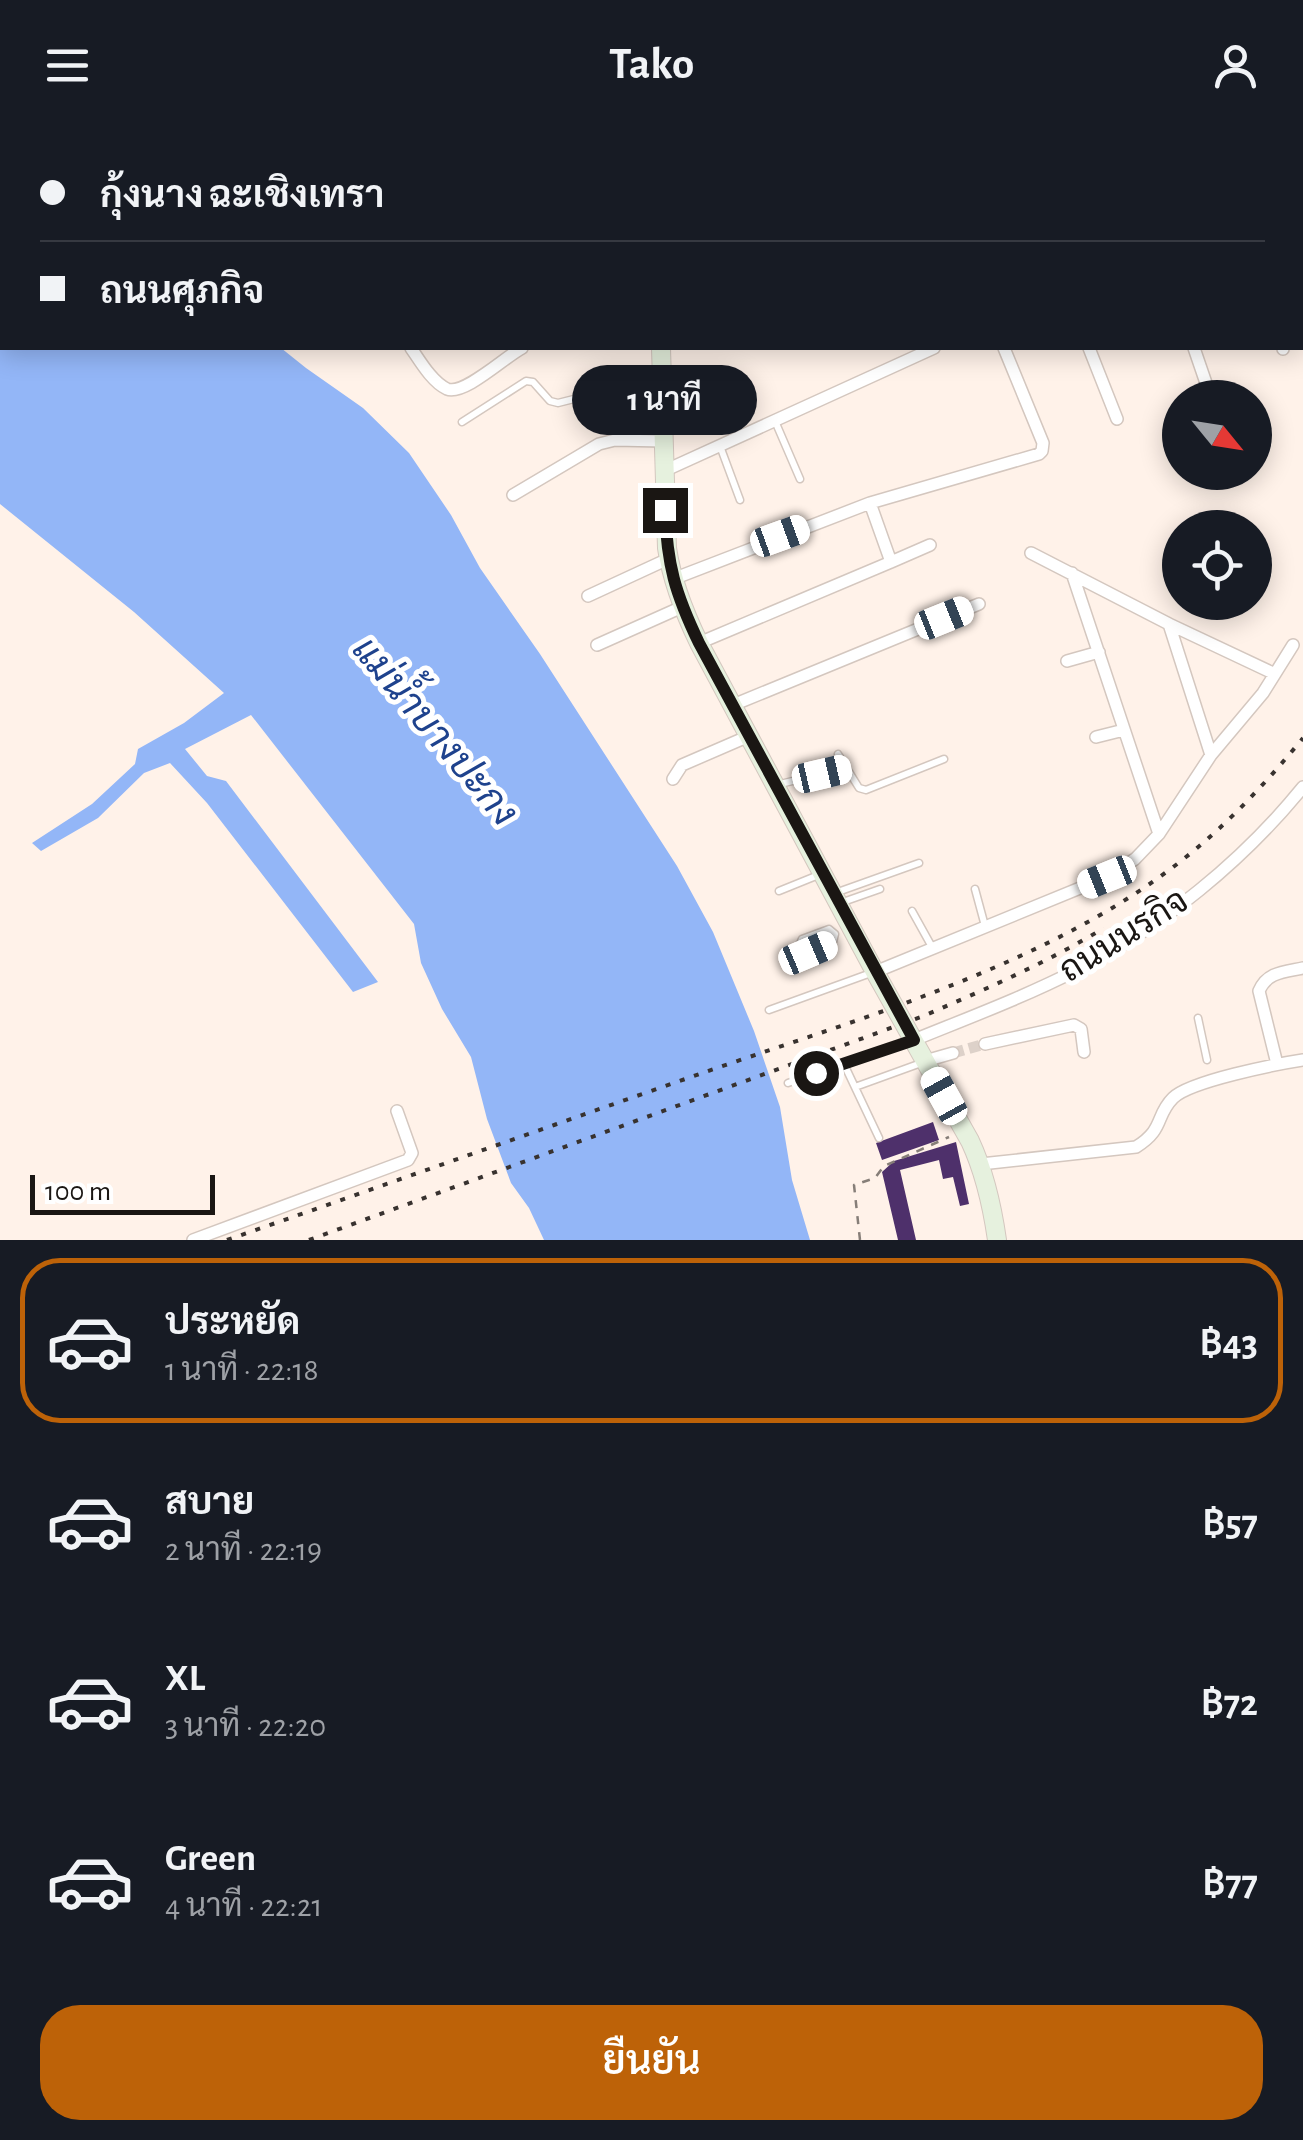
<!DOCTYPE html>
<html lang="th">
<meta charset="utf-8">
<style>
:root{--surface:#171b24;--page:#242831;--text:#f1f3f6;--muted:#9ea1a6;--line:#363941;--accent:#bd6208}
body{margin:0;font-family:"Alegreya Sans",Sarabun,sans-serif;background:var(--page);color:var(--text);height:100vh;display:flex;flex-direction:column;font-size:38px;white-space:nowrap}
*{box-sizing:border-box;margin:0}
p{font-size:32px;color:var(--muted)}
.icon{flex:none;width:55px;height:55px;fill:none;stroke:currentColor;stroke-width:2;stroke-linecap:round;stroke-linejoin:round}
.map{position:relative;height:1110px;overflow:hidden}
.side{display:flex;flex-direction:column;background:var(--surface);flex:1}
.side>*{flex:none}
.banner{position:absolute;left:0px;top:0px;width:1305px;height:220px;box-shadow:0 5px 25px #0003;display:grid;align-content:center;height:220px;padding:0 40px;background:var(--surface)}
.needle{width:65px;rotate:120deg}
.fabs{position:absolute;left:1162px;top:250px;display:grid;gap:20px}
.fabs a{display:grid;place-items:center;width:110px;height:110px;border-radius:50%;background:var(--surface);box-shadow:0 5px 25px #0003;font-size:50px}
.scale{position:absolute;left:30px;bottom:25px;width:185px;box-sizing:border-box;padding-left:10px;border:5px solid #1a1613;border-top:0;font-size:28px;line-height:35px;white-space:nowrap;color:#1a1613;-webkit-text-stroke:8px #fff;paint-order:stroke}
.end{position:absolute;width:45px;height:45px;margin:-22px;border:12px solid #1a1613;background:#fff;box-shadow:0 0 0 5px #fff}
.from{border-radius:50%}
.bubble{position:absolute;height:70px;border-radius:35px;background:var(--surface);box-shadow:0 5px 25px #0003;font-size:32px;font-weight:600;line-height:70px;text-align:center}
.car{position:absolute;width:30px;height:60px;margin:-30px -15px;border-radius:12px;box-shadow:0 0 8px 2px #0007;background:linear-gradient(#fff 24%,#345 0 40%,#fff 0 76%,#345 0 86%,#fff 0)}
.banner b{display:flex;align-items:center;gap:35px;height:95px;font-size:38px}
.banner b+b{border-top:2px solid var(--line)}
.banner i{width:25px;height:25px;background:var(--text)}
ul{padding:18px 0 0;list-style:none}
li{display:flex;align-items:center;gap:30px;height:165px;margin:0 20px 15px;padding:0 20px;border:5px solid transparent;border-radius:40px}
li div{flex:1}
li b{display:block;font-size:38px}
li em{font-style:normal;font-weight:600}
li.on{border-color:var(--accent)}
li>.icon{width:90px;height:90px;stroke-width:1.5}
.action{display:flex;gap:20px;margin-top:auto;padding:20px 40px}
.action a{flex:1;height:115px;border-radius:40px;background:var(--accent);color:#fff;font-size:40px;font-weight:600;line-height:115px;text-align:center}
header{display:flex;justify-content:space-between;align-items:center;height:130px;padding:0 40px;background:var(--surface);font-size:45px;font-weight:600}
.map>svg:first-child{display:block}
.water{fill:#93b6f7}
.building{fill:#4e306b}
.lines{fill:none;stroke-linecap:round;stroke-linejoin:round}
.minor-tunnel{stroke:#ddd1c9;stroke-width:11;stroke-dasharray:11 5.5;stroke-linecap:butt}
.service-casing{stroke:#d4c7bf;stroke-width:9}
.minor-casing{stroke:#d4c7bf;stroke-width:14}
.secondary-casing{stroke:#d4c7bf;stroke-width:20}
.path{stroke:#867e78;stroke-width:2.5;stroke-dasharray:8 8;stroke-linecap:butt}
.service{stroke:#fff;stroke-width:6}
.minor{stroke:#fff;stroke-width:11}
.secondary{stroke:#e6f1de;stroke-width:18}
.rail{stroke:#38322f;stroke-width:4;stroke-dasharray:5 10;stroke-linecap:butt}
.route{stroke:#1a1613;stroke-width:12}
.labels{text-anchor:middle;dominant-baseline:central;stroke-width:10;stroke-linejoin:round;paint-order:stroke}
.street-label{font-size:35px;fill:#1a1613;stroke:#fff}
.water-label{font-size:38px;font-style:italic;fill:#1e428d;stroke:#fff}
</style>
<header><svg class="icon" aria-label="menu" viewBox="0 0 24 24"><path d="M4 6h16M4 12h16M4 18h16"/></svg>Tako<svg class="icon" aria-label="person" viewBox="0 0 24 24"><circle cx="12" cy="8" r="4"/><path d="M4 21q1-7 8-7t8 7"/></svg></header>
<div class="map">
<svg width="1303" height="1110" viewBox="0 0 1303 1110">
<rect width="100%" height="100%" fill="#fff2e9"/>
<path class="water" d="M0 59 2 60V218H281L306 238 363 278 409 323 451 385 480 438 540 524 677 736 713 802 754 901 780 977 792 1050 810 1110H544L529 1078 511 1053 487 989 471 927 442 879 421 833 414 794 251 585 185 619 207 646 226 651 378 852 353 862 207 673 170 633 144 643 98 688 41 721 32 713 92 674 135 634 138 619 184 593 224 563 134 482 0 374Z"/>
<path class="building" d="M933 992 939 1010 882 1030 876 1013Z
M956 1012 969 1074 960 1076 953 1047 943 1049 939 1030 900 1040 916 1110H898L882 1042 894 1031Z"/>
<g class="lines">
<path class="minor-tunnel" d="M953 923 985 914"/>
<defs>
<path id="service" d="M367 0V2
M412 2 414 0
M775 291 800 349
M462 292 526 251 533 252 550 271 558 273 657 248
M720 316 740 370
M838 624 859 658 866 660 944 629
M776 655 846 638
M975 759 985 796
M779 761 821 744
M835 763 919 733
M843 772 880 759
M912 781 932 817
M829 799 835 804 833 812 808 823H802L798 818 802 809Z
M769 880 871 843
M1198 888 1207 930
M844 934 879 1008
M788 953 910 911
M855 957 924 932"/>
<path id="minor" d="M1131 0 1134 2
M1232 0 1235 2
M953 2 957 0
M1302 11 1303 10
M411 218C420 231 432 252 447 259 464 266 506 226 522 218
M1089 218 1117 289
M1194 218 1206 253
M1283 218V219
M664 341 934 218
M513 365 599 314 615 310 663 311
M870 373 891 432 930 415
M1031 423 1169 494 1275 544
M1072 443 1159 704
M673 449 870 373 1039 324 1042 321 1043 313 1004 218
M588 466 668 429
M1169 494 1211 625
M699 513 891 432
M597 515 682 477
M1067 531 1099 522
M733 575 979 474
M1096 607 1124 600
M673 649 682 635 749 606
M875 842 1107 747 1135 729 1159 704 1211 625 1263 563 1293 515
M914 910C968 888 1024 867 1077 840 1163 796 1242 732 1303 657
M985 914 1074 895 1081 899 1084 922
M925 931 953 923
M1277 934 1259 861C1267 842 1284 842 1303 838
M981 1034 1136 1017C1165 999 1155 986 1173 968 1190 951 1277 934 1303 930
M193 1110 408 1030 412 1023 397 981"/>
<path id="secondary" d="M659 0V2
M661 218 667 418C672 452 684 482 699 513L875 842 970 1011C985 1043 992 1075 997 1110"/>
</defs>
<use href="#service" class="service-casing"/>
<use href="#minor" class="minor-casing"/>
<use href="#secondary" class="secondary-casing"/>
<path class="path" d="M860 1110 854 1055 875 1048 884 1036 949 1007"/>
<use href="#service" class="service"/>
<use href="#minor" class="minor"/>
<use href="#secondary" class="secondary"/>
<path class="rail" d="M227 1110C382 1056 536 1001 691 947 853 890 1044 838 1181 731 1227 695 1266 653 1303 608
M309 1110 921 887C984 860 1046 833 1104 798"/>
</g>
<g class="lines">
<path class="route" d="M665 380C667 435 675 463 699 513L914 910 816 943"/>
</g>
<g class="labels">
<g class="street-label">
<text transform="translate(1124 806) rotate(-32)">ถนนนรกิจ</text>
</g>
<g class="water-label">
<text transform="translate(434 602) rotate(50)">แม่น้ำบางปะกง</text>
</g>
</g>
</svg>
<div class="fabs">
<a><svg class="needle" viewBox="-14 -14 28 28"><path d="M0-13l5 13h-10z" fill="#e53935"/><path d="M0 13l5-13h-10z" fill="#9ea1a6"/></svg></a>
<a><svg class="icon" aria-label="locate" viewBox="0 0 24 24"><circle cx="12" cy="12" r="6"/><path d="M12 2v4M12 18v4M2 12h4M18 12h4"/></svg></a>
</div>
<div class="scale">100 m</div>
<i class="end from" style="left:816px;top:943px"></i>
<i class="end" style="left:665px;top:380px"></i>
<div class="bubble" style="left:572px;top:235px;width:185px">1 นาที</div>
<i class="car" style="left:780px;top:406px;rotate:70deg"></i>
<i class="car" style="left:944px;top:488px;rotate:68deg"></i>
<i class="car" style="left:822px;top:644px;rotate:77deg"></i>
<i class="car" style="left:1107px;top:747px;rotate:248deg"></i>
<i class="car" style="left:808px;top:823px;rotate:67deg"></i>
<i class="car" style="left:944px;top:966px;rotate:331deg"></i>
<div class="banner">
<b><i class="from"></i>กุ้งนาง ฉะเชิงเทรา</b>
<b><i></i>ถนนศุภกิจ</b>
</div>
</div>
<section class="side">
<ul>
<li class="on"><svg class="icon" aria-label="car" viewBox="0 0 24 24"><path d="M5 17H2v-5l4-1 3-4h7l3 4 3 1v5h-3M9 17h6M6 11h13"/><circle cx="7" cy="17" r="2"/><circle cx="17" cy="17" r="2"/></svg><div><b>ประหยัด</b><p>1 นาที · 22:18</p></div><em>฿43</em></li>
<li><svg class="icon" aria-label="car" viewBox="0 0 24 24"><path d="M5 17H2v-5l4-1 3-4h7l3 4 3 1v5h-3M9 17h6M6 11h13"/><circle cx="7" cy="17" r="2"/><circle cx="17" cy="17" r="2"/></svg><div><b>สบาย</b><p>2 นาที · 22:19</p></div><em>฿57</em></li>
<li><svg class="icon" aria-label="car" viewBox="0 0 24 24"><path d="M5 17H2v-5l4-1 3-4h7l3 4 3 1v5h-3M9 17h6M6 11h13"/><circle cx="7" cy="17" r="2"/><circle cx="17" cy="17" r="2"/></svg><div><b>XL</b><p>3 นาที · 22:20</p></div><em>฿72</em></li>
<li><svg class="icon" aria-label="car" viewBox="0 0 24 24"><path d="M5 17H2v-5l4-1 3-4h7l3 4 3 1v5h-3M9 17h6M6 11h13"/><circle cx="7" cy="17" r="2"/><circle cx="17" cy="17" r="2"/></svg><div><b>Green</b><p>4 นาที · 22:21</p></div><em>฿77</em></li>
</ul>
<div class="action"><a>ยืนยัน</a></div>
</section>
